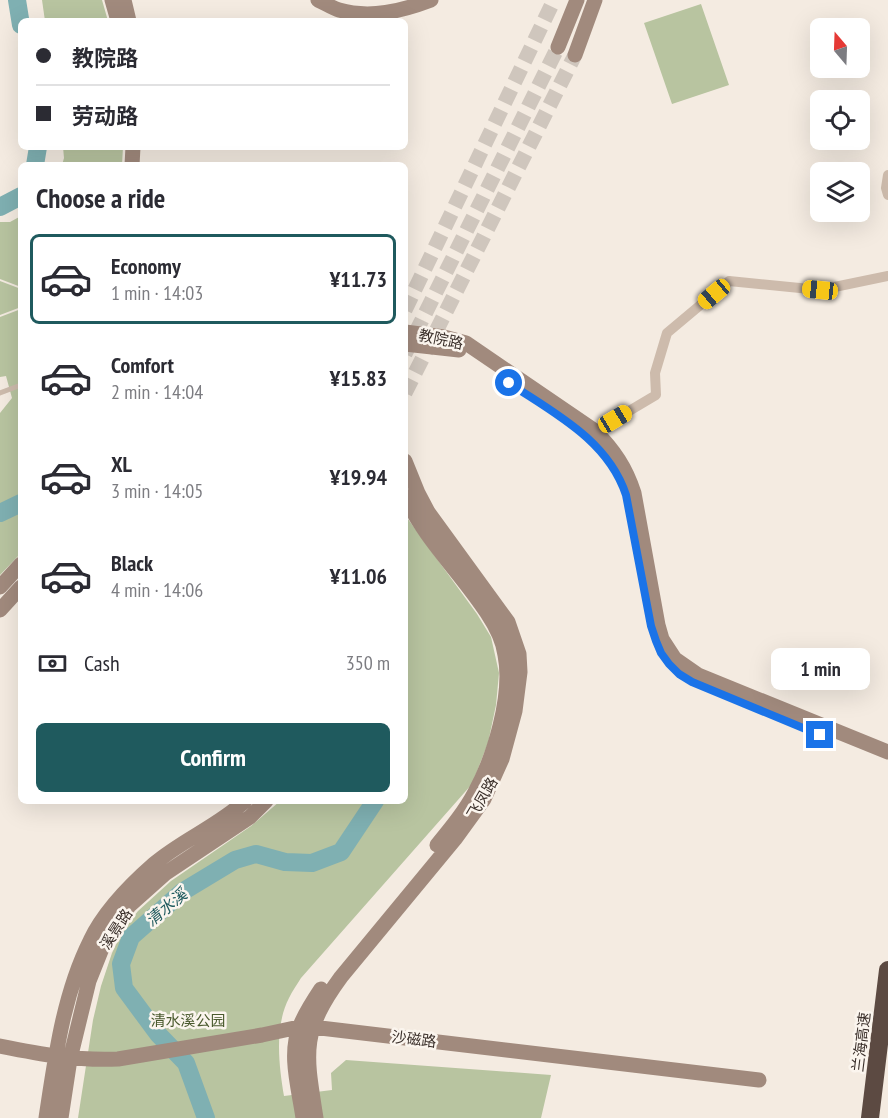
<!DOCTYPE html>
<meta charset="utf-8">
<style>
:root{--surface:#fff;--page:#f2f2f3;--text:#2b2b33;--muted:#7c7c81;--line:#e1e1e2;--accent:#1f5a5e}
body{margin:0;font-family:"PT Sans Narrow","Noto Sans SC",sans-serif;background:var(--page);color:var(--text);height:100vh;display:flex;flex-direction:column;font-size:22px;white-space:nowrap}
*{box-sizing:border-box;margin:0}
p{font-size:20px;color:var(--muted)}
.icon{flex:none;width:33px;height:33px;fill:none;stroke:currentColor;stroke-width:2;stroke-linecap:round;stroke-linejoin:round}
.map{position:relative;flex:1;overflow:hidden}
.sheet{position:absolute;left:18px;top:162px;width:390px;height:642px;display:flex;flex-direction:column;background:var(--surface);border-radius:9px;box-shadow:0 6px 24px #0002}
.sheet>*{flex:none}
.banner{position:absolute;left:18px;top:18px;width:390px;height:132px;border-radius:9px;box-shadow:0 6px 24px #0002;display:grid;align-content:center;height:132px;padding:0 18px;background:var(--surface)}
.needle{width:39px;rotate:341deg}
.buttons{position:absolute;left:810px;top:18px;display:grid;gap:12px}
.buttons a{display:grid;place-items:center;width:60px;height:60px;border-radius:9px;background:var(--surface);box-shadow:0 6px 24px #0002;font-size:30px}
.end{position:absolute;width:27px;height:27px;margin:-14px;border:8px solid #1a73e8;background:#fff;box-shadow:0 0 0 3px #fff}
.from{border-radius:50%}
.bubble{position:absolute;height:42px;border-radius:9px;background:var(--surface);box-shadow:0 6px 24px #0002;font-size:20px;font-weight:600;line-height:42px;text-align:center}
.car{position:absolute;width:18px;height:36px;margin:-18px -9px;border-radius:8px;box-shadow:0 0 4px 2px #0007;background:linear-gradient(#f5c518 24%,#345 0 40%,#f5c518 0 76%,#345 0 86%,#f5c518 0)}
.banner b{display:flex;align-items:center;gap:21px;height:57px;font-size:22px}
.banner b+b{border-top:2px solid var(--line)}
.banner i{width:15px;height:15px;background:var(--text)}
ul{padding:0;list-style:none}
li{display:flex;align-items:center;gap:18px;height:90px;margin:0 12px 9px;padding:0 6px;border:3px solid transparent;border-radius:9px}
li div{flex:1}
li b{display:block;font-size:22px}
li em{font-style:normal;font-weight:600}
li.selected{border-color:var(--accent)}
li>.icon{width:54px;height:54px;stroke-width:1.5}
h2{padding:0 18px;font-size:27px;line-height:72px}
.pay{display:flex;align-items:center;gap:15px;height:66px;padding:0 18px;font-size:22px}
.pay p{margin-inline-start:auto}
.action{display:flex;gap:12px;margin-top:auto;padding:12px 18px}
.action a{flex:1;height:69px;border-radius:9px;background:var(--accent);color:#fff;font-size:24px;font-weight:600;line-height:69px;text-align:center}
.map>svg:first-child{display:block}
.green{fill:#b8c4a0}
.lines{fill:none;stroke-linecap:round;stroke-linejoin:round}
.river{stroke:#7fb0b2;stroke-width:18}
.secondary-tunnel{stroke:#cfc6bd;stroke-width:15;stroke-dasharray:15 8;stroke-linecap:butt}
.primary-tunnel{stroke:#cfc6bd;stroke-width:15;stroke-dasharray:15 8;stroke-linecap:butt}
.lane{stroke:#cdbbac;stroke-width:5}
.street{stroke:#cdbbac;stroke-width:10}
.secondary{stroke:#a18a7d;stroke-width:15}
.highway{stroke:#5c4a42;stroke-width:18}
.route{stroke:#1a73e8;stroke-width:8}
.labels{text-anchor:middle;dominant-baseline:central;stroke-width:5;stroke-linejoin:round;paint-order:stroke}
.street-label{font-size:15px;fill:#3b302b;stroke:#fbf5ee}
.park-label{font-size:15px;fill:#4a5a2e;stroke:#fbf5ee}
.water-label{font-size:16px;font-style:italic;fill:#1f5a5e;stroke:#fbf5ee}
</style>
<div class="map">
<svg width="888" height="1118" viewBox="0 0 888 1118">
<rect width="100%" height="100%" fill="#f4ebe1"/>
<path class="green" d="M42 0H102L108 21H45Z
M701 4 729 85 672 104 644 23Z
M63 147H123L122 165H62L64 158Z
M21 216V287L0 279V222H10Z
M0 281 21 289V307L0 315Z
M21 309V553L0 575V413L12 398 6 376 0 377V317Z
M405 515 477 614 491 637 499 673 496 705 488 743 472 784 301 978C297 985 292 991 289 998 274 1027 279 1066 284 1096L332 1090 331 1073 346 1060 551 1075 541 1118H78L93 1020 101 986 112 953 123 930 138 911 171 881 251 826 280 801H405Z"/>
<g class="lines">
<path class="river" d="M17 0 21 25
M35 165 38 147
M0 207 21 196
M0 513 21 503
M206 1118 186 1063 158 1034 124 988 121 964 131 937 182 892 235 860 256 854 285 862 312 863 341 852 375 801"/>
<path class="secondary-tunnel" d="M405 354 558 47
M405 393 575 55"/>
<path class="primary-tunnel" d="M405 310 554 0"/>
<path class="lane" d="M0 393 21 385"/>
<path class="street" d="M888 175 886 188 888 195
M587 436 656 395 655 373 667 333 729 281 820 290 888 276"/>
<path class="secondary" d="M112 0 118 21
M124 0 129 21
M318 0C325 3 332 8 339 10 370 19 402 11 431 0
M558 47 577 0
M575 55 595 0
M132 165 133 147
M405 332 444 337 466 343 595 431C614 450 626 468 634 493L658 625 662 639 675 659 698 675 888 752
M405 344 459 350
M405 496C425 540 461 573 487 613 495 625 503 640 505 655 513 695 494 757 475 792 465 811 451 828 437 845
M0 587 21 564
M0 610 21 587
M0 1046C40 1054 77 1061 118 1059L262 1035 299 1027H312L759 1080
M46 1118C55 1059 63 995 90 941 104 911 130 885 154 864 182 840 218 826 245 801
M61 1118 70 1059 89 981 103 946 129 906 166 873 250 817 266 801
M303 1118C299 1089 288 1054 300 1026 305 1013 313 1001 321 989
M316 1118C306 1054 300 1033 341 977L455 839 484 799 502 759 515 711 520 672 519 654 508 622 428 512 418 493 405 461"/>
<path class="highway" d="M870 1118 888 970"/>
</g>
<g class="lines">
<path class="route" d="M509 383C554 413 608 440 626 495L651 626 656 641 661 653 669 664 679 674 692 682 820 735"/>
</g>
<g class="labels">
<g class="street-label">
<text transform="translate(441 339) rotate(12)">教院路</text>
<text transform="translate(482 798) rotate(-60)">飞凤路</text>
<text transform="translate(116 929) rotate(-57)">溪景路</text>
<text transform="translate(414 1039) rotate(7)">沙磁路</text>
<text transform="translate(861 1042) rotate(-83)">兰海高速</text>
</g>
<g class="park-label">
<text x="188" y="1020">清水溪公园</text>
</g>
<g class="water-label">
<text transform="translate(166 907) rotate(-40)">清水溪</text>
</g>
</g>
</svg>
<div class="buttons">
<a><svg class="needle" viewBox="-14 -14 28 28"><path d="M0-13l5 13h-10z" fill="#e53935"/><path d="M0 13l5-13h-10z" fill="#7c7c81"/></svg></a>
<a><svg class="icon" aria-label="locate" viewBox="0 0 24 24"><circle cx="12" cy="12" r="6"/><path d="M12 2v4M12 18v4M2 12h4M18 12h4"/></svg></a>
<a><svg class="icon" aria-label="layers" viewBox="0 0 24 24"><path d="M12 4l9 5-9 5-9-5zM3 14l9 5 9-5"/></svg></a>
</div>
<i class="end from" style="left:509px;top:383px"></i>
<i class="end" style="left:820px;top:735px"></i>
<div class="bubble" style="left:771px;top:648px;width:99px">1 min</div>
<i class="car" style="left:820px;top:290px;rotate:276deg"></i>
<i class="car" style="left:714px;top:294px;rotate:230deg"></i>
<i class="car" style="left:615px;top:419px;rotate:59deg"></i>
<div class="banner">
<b><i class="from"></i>教院路</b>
<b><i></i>劳动路</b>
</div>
<section class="sheet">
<h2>Choose a ride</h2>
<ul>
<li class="selected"><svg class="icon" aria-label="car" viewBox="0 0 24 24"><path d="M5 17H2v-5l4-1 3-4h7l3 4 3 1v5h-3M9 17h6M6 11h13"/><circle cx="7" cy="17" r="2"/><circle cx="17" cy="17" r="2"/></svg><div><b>Economy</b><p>1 min · 14:03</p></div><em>¥11.73</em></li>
<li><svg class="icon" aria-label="car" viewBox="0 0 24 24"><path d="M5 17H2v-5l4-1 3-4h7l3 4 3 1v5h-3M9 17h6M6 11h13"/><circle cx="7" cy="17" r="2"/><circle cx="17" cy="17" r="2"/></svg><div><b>Comfort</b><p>2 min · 14:04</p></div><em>¥15.83</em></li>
<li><svg class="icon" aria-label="car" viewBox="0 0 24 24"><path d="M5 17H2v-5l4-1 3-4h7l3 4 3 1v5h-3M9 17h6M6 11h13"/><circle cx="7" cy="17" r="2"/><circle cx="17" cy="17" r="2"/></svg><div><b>XL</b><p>3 min · 14:05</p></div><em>¥19.94</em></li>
<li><svg class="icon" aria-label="car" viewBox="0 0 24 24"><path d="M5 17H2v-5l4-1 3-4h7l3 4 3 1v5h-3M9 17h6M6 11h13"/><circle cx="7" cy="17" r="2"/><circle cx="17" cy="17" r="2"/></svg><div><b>Black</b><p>4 min · 14:06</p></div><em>¥11.06</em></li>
</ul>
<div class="pay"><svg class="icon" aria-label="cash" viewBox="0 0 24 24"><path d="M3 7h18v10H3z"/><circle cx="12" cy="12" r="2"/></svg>Cash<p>350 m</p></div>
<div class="action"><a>Confirm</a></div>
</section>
</div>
